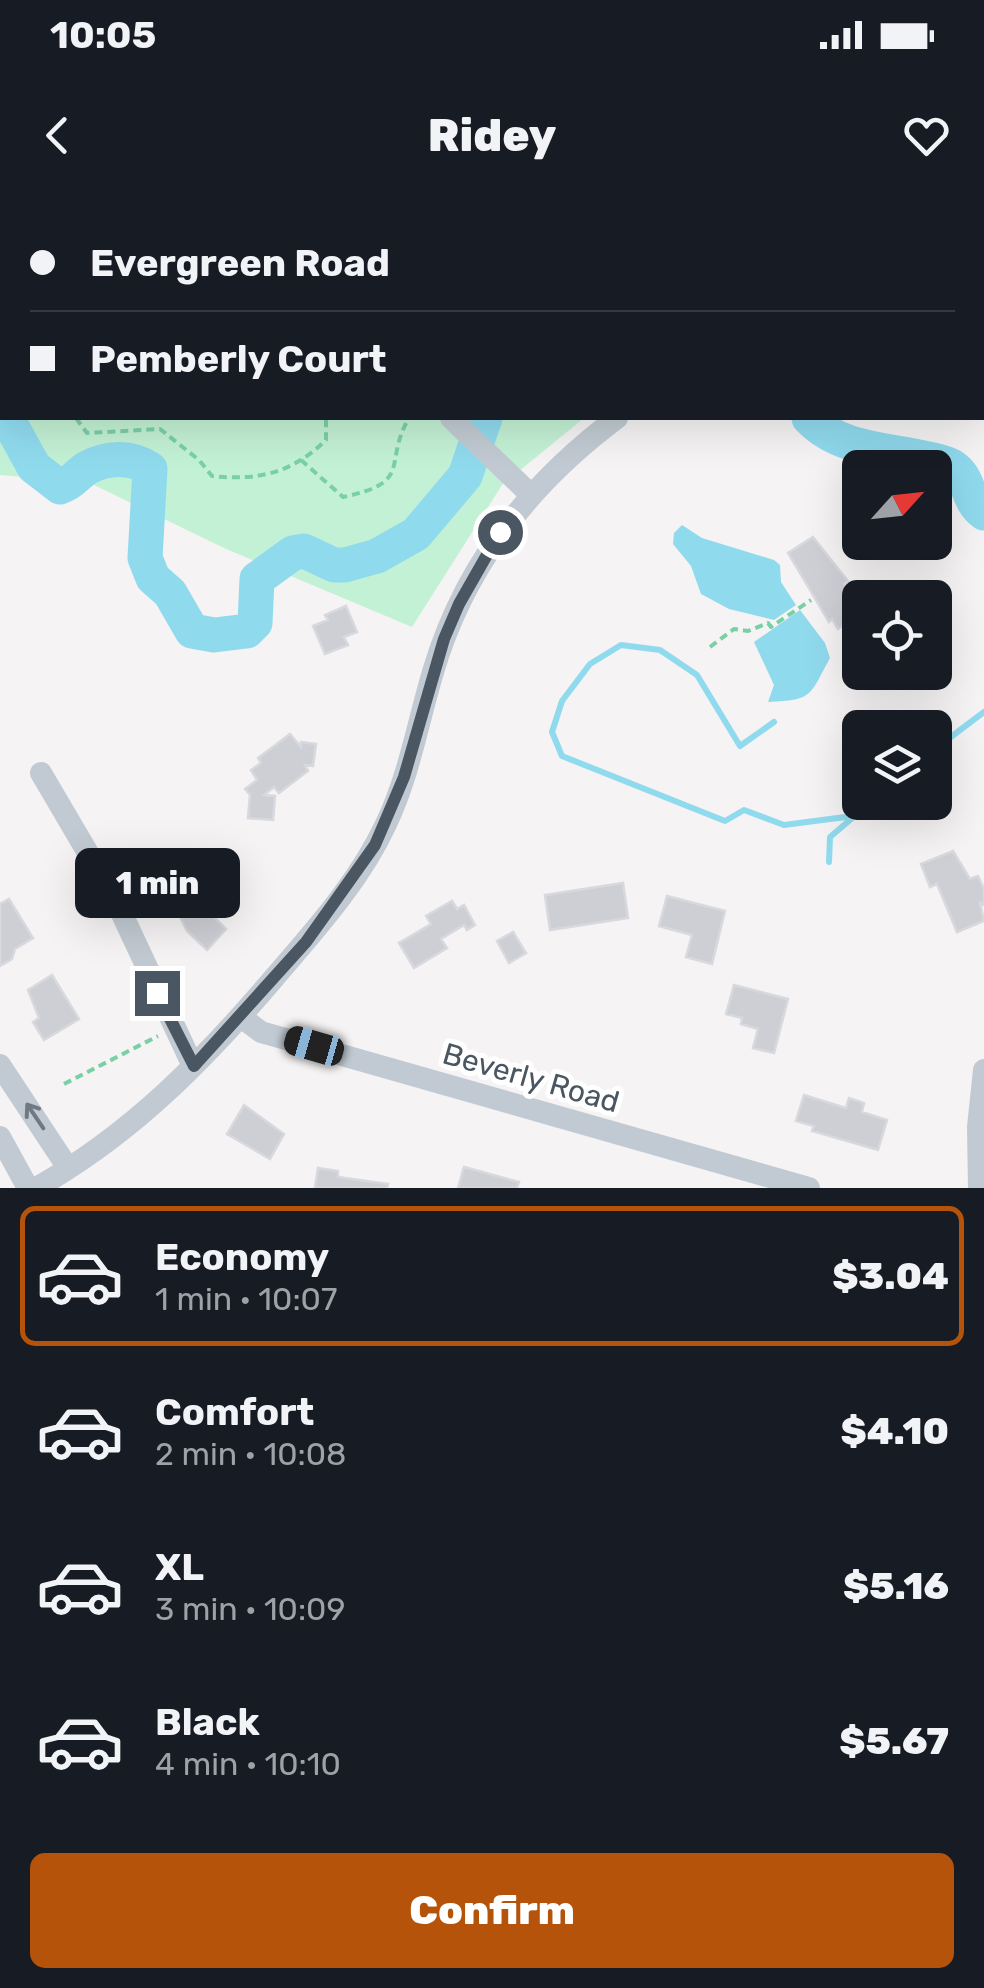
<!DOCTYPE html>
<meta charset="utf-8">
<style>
:root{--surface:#171b24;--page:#20242c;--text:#f1f3f6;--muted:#9ea1a6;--line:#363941;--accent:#b45309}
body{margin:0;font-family:Rubik,sans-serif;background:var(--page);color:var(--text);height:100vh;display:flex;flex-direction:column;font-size:38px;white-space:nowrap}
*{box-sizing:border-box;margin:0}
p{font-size:32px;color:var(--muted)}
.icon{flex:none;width:55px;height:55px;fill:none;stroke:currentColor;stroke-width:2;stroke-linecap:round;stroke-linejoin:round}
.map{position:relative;height:988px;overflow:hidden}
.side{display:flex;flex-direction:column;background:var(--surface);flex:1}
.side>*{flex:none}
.banner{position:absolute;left:0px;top:0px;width:985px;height:220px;box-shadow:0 10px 40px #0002;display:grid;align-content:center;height:220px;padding:0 30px;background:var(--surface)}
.needle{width:65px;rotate:63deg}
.tools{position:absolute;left:842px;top:250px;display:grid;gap:20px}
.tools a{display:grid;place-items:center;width:110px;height:110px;border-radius:15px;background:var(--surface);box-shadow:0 10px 40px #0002;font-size:50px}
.end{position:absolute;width:45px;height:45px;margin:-22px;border:12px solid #4a5661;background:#fff;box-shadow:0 0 0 5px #fff}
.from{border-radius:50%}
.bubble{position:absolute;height:70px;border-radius:15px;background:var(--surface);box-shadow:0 10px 40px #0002;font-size:32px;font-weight:800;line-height:70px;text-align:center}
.car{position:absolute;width:30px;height:60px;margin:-30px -15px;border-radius:12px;box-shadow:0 0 8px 2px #0007;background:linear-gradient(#222 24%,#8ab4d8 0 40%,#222 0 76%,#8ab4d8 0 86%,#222 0)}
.banner b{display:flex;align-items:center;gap:35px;height:95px;font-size:38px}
.banner b+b{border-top:2px solid var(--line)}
.banner i{width:25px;height:25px;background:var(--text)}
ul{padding:18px 0 0;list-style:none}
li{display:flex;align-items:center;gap:30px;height:140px;margin:0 20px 15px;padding:0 10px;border:5px solid transparent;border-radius:15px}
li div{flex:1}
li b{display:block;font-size:38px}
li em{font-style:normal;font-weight:800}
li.current{border-color:var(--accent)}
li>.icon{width:90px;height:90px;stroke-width:1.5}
.button{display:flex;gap:20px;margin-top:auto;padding:20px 30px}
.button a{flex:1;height:115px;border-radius:15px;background:var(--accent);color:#fff;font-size:40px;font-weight:800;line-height:115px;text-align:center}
.status{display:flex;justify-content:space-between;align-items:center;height:70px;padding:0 50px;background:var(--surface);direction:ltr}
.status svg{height:28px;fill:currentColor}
header{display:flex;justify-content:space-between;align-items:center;height:130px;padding:0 30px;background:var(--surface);font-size:45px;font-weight:800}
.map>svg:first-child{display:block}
.green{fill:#c3f1d5}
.water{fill:#90daee}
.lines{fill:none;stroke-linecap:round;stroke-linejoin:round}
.stream{stroke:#90daee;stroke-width:6}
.river{stroke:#90daee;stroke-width:35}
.building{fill:#cdcfd5;stroke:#d7d9de;stroke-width:2.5}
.path{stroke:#7ad0a6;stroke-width:4;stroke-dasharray:8 5;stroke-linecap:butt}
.minor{stroke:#c1cad2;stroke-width:22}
.oneway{stroke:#6e7983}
.route{stroke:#4a5661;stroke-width:12}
.labels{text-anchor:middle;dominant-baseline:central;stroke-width:10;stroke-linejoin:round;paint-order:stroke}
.street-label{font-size:30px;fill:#4a5661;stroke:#fff}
</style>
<div class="status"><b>10:05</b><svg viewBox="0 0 49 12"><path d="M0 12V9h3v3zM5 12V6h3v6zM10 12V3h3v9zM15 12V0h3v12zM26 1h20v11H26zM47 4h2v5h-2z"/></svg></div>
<header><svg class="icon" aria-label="back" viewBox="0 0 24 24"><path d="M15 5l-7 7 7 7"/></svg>Ridey<svg class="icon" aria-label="heart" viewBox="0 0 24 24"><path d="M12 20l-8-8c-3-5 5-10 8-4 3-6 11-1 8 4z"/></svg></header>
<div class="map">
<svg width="984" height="988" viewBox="0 0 984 988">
<rect width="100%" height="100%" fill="#f5f3f3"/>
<path class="green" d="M0 0H726L727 2H2V218H584L502 285 412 427 224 348 90 283 0 275Z"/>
<path class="water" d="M682 325 702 338 774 360 780 365 781 382 796 405 774 420 729 409 701 394 691 366 673 344 674 333Z
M800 410 825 443 830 458C809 496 814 500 768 502L774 485 754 442Z"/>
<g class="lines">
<path class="stream" d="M731 0 732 2
M324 2 328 0
M774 522 740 546 697 475 660 450 621 445 590 464 562 501 552 532 562 556 725 621 744 610 784 625 853 616
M935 549 984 512
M829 662 830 637 871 602"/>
<path class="river" d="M7 218 34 267 60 287C73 283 76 275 87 268 107 257 131 256 150 269L145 358 153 378 170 393 192 431 214 435 247 431 255 423 257 379 293 353 304 351 334 365H345L377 356 416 334 465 276 485 218
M809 218C844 255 902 248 947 264 971 273 965 300 984 313"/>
</g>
<path class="building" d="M813 337 848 381 844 384 847 390 851 387 860 400V414L838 429 832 419 829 422 788 353Z
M346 406 357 432 344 437 348 445 325 454 313 426 328 420 325 415Z
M290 534 301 547V542L316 544 313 566 305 565 308 571 279 593 274 587 264 595 275 596 273 620 248 618 250 595 245 589 257 580 251 570 261 563 258 558Z
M953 651 970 679 978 676 984 689V705L980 703 984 721 957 732 937 684 930 687 921 664Z
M200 659 218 686 222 685 227 695 231 693 238 707 215 718 226 729 207 750 187 731 161 678Z
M623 683 628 718 550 730 545 695Z
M667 696 725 711 712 764 686 757 692 735 659 726Z
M9 699 33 738 15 749 12 759 0 766V704Z
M452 701 457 709 464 705 475 725 467 730 464 725 441 739 447 748 414 768 399 743 431 724 426 716Z
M513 732 526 753 509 763 497 741Z
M52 775 79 819 44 840 33 822 39 818 28 790Z
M734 785 788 799 774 853 753 848 758 829 741 824 742 818 726 814Z
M804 895 846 908 849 898 864 903 862 912 887 920 878 950 812 931 814 926 796 921Z
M244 905 284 934 270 959 227 934Z
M464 967 519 982 517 988H458Z
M318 968 338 971V977L388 984 387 988H315Z"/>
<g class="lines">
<path class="path" d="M187 0 188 2
M283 0 285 2
M0 148 2 150
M76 218 87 233 160 229 199 260 212 276C258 281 292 273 326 240V218
M301 260 343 297C415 282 382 264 409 218
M710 447 734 429 748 431 768 423 771 427 811 400
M64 884 158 836"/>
<path class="minor" d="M835 2 837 0
M0 85 2 86
M982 144H984
M451 218 530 294
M41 573 115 699 193 866
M241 817 261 832 809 988
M0 865 68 968
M0 937 28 988
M36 988C132 934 204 860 274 778 315 730 359 682 386 624 409 576 418 522 433 472 464 366 530 283 617 218
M979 988 978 927 984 870"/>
</g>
<defs><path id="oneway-shaft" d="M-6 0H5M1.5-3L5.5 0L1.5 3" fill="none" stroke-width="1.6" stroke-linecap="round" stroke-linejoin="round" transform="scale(2.5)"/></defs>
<use class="oneway" href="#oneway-shaft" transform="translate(35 916) rotate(-124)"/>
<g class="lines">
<path class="route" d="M157 793 194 866 306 742 375 645 404 577 444 439 459 404 500 332"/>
</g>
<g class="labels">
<g class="street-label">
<text transform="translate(531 878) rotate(16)">Beverly Road</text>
</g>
</g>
</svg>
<div class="tools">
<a><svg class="needle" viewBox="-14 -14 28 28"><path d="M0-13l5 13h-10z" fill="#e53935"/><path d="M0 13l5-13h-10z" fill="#9ea1a6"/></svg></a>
<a><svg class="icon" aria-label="locate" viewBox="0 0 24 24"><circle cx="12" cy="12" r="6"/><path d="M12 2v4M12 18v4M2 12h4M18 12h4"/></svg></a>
<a><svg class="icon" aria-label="layers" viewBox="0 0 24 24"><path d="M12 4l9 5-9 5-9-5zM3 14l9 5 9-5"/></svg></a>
</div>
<i class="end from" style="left:500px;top:332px"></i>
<i class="end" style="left:157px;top:793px"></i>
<div class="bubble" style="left:75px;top:648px;width:165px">1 min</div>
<i class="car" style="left:314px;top:846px;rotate:286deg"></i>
<div class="banner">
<b><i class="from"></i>Evergreen Road</b>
<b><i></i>Pemberly Court</b>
</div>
</div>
<section class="side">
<ul>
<li class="current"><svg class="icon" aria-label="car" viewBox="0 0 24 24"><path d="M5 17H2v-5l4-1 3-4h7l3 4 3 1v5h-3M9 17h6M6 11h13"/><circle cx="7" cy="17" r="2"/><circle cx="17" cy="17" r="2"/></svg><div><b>Economy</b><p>1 min · 10:07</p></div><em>$3.04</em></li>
<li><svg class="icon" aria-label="car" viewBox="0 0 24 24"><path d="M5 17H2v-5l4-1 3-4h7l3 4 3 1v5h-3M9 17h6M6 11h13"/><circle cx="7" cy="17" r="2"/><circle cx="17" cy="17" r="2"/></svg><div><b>Comfort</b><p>2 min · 10:08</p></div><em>$4.10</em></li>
<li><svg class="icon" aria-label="car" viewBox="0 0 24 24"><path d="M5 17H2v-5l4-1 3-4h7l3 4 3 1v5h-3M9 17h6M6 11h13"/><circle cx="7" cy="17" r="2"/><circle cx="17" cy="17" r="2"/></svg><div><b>XL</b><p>3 min · 10:09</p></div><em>$5.16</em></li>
<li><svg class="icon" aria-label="car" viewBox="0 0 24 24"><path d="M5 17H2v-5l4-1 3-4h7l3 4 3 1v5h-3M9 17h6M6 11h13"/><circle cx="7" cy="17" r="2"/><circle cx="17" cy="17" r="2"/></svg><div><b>Black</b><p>4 min · 10:10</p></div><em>$5.67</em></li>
</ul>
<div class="button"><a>Confirm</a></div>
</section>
